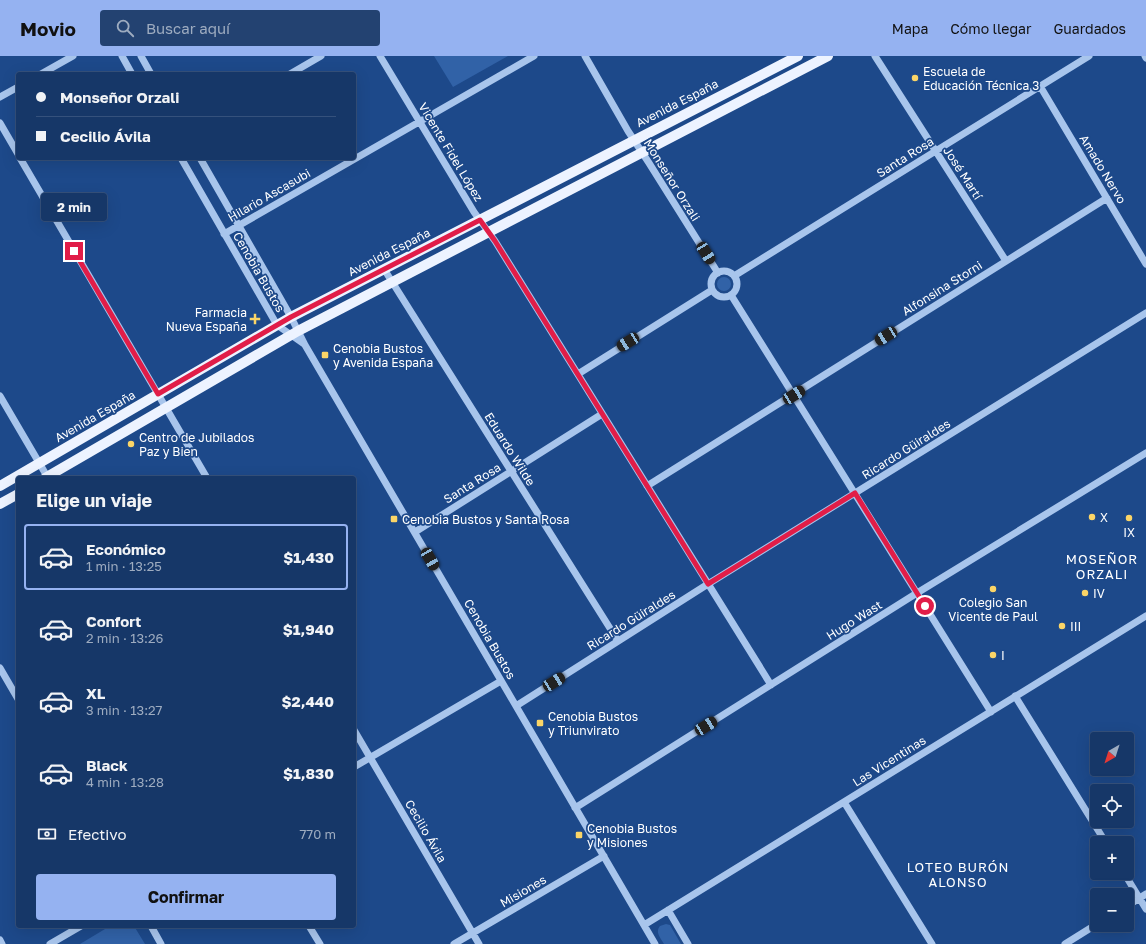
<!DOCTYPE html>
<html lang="es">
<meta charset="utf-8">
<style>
:root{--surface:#163768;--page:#234271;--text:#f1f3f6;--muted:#9eacc0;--line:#35517c;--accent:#95b2f1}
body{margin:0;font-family:"Golos Text",sans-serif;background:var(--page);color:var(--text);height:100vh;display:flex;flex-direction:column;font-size:15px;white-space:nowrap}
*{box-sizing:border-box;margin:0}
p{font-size:13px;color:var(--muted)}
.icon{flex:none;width:22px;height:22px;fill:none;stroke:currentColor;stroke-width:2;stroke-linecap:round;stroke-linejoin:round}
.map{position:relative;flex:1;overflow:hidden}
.drawer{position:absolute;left:16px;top:420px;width:340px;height:452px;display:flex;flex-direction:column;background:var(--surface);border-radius:4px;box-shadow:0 4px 16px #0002,0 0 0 1px var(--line)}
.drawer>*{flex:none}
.hud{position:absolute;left:16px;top:16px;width:340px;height:88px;border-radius:4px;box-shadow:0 4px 16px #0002,0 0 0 1px var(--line);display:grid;align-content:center;height:88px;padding:0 20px;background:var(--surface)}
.needle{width:26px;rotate:219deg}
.controls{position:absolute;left:1090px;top:676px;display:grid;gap:8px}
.controls a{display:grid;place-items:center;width:44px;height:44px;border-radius:4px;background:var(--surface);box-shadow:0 4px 16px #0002,0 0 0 1px var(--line);font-size:20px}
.end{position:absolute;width:18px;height:18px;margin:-9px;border:5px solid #e11d48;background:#fff;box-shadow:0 0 0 2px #fff}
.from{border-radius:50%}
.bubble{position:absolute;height:28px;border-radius:4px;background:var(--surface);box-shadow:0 4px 16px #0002,0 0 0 1px var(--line);font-size:13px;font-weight:700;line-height:28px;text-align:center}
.car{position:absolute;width:12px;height:24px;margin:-12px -6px;border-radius:5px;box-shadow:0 0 3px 1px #0007;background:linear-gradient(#222 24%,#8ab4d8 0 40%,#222 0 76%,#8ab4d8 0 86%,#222 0)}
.hud b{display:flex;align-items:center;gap:14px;height:38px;font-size:15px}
.hud b+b{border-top:1px solid var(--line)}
.hud i{width:10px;height:10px;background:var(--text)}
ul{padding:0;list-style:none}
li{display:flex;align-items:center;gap:12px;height:66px;margin:0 8px 6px;padding:0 12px;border:2px solid transparent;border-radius:4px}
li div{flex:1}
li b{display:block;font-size:15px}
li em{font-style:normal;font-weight:700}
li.active{border-color:var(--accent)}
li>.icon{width:36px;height:36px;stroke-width:1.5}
h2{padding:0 20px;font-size:18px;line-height:48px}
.pay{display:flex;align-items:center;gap:10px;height:44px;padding:0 20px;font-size:15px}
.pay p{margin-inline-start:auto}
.primary-button{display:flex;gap:8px;margin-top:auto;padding:8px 20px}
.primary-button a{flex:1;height:46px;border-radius:4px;background:var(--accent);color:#111;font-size:16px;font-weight:700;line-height:46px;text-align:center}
header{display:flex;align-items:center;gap:24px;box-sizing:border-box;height:56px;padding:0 20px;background:var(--accent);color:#111}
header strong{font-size:19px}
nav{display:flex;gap:22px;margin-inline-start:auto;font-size:14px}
.search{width:280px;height:36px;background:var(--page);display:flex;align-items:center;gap:10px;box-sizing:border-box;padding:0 14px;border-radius:4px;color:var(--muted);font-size:15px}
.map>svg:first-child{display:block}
.green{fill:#3162a7}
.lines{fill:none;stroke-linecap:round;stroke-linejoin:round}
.minor{stroke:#a8c5ec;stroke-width:7}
.major{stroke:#edf3ff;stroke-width:10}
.route{stroke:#e11d48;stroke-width:5}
.poi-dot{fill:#fbd567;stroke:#1d498a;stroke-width:1.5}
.labels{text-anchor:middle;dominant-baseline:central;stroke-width:3.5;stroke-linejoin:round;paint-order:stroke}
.poi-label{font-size:12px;fill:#fff;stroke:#1d498a;text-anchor:start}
.street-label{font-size:12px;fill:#fff;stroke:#1d498a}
.neighbourhood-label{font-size:13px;letter-spacing:1px;fill:#fff;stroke:#1d498a}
</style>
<header>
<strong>Movio</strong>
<div class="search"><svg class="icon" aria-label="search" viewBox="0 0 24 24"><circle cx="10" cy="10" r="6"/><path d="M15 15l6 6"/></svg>Buscar aquí</div>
<nav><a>Mapa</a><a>Cómo llegar</a><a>Guardados</a></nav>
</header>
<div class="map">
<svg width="1146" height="888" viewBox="0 0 1146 888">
<rect width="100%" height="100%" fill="#1d498a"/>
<path class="green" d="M434 0H508L453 31Z
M717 228a7 7 0 1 1 14 0a7 7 0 1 1-14 0Z
M666 868 670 869 681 888H664C660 881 655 876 660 870Z
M110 870H134L145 888H80Z"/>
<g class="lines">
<path class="minor" d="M122 0 132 18
M141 0 151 18
M380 0 474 156 495 185 771 629
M585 0 628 75 649 107 718 217
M875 0 1006 205
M1145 0 1146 2
M41 18 73 0
M290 18 321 0
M1040 30 1146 208
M0 41 18 31
M0 67 18 98
M20 102 207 422
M181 102 277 269 304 288
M200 102 291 261 305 289 655 888
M224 178 534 0
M384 213 618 585
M711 228a13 13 0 1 1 26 0a13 13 0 1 1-26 0Z
M734 220 1089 0
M731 239 991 656
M578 318 712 234
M0 340 48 422
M647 430 1107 142
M415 476 602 358
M0 612 18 643
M1015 640 1106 787
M516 650 708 528 1146 257
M354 674 479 888
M354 711 501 625
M844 746 932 888
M575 752 917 537 1146 397
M1124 817 1146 853
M1127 850 1146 838
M668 854 688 888
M644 869 1146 560
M151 870 161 888
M309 870 320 888
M0 884 2 888
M50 888 81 870
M454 888 604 800
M1065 888 1097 868"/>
<path class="major" d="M45 422 298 275 828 0
M0 430 291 261 798 0
M0 448 18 438"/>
</g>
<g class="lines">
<path class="route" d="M74 195 158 338 291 261 480 164 495 185 708 528 855 437 925 550"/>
</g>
<g class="poi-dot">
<circle cx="915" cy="22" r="4"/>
<path d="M253 257h4v4h4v4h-4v4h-4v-4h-4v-4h4z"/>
<rect x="321" y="295" width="8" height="8" rx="2"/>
<circle cx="131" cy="388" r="4"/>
<circle cx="1092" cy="461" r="4"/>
<circle cx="1129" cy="462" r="4"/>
<rect x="390" y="459" width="8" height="8" rx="2"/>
<circle cx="993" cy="533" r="4"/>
<circle cx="1085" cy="537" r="4"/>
<circle cx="1062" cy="570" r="4"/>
<circle cx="993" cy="599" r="4"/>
<rect x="536" y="663" width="8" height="8" rx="2"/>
<rect x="575" y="775" width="8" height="8" rx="2"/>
</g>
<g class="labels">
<g class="poi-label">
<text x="923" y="15">Escuela de<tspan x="923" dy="14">Educación Técnica 3</tspan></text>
<text x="247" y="256" text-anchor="end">Farmacia<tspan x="247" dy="14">Nueva España</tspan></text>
<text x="333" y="292">Cenobia Bustos<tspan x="333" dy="14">y Avenida España</tspan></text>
<text x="139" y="381">Centro de Jubilados<tspan x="139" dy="14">Paz y Bien</tspan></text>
<text x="1100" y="461">X</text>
<text x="402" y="463">Cenobia Bustos y Santa Rosa</text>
<text x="1129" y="476" text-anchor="middle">IX</text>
<text x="1093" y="537">IV</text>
<text x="993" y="546" text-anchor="middle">Colegio San<tspan x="993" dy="14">Vicente de Paul</tspan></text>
<text x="1070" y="570">III</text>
<text x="1001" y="599">I</text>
<text x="548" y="660">Cenobia Bustos<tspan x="548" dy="14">y Triunvirato</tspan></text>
<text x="587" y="772">Cenobia Bustos<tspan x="587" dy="14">y Misiones</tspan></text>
</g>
<g class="street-label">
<text transform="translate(677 47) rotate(-27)">Avenida España</text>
<text transform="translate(451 96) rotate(59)">Vicente Fidel López</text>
<text transform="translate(905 101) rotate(-32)">Santa Rosa</text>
<text transform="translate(1103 113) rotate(59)">Amado Nervo</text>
<text transform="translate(963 117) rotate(57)">José Martí</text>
<text transform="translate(672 124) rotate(58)">Monseñor Orzali</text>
<text transform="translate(269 139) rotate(-30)">Hilario Ascasubi</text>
<text transform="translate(389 196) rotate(-27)">Avenida España</text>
<text transform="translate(259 216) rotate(60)">Cenobia Bustos</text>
<text transform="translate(942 232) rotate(-32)">Alfonsina Storni</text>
<text transform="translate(95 360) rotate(-30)">Avenida España</text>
<text transform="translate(510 393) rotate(58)">Eduardo Wilde</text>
<text transform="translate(906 393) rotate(-32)">Ricardo Güiraldes</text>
<text transform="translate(472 427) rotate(-32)">Santa Rosa</text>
<text transform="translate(631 564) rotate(-32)">Ricardo Güiraldes</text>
<text transform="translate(854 564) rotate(-32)">Hugo Wast</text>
<text transform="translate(490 583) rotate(60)">Cenobia Bustos</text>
<text transform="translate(889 705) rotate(-32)">Las Vicentinas</text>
<text transform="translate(426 775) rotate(60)">Cecilio Ávila</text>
<text transform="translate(523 835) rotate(-30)">Misiones</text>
</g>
<g class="neighbourhood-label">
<text x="1102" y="503">MOSEÑOR<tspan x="1102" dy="15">ORZALI</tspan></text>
<text x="958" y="811">LOTEO BURÓN<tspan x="958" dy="15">ALONSO</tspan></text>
</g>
</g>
</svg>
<div class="controls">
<a><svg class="needle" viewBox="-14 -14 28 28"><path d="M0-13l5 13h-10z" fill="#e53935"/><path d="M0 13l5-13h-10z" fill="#9eacc0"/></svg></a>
<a><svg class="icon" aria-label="locate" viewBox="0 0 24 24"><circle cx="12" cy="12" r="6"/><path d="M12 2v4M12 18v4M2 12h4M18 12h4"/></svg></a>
<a>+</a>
<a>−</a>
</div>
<i class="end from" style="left:925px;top:550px"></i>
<i class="end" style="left:74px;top:195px"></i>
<div class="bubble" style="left:41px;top:137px;width:66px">2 min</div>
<i class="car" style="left:706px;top:197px;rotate:148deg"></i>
<i class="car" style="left:886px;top:280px;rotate:238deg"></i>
<i class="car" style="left:628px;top:286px;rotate:238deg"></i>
<i class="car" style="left:794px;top:339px;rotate:58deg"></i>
<i class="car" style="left:430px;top:503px;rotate:150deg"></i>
<i class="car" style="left:554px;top:626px;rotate:58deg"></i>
<i class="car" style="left:706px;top:670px;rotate:58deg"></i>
<div class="hud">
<b><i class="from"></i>Monseñor Orzali</b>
<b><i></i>Cecilio Ávila</b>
</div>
<section class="drawer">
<h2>Elige un viaje</h2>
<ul>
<li class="active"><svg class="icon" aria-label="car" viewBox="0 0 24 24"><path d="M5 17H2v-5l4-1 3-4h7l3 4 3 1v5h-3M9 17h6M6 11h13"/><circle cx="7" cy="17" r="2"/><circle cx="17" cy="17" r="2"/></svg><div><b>Económico</b><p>1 min · 13:25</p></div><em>$1,430</em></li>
<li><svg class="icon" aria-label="car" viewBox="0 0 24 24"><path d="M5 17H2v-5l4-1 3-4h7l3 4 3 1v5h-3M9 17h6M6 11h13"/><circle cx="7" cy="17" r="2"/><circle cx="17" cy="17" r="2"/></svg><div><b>Confort</b><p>2 min · 13:26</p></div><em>$1,940</em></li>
<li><svg class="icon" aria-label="car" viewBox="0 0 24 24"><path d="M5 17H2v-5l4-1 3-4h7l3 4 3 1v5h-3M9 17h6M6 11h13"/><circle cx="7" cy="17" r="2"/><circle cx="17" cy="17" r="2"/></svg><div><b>XL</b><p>3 min · 13:27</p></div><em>$2,440</em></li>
<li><svg class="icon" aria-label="car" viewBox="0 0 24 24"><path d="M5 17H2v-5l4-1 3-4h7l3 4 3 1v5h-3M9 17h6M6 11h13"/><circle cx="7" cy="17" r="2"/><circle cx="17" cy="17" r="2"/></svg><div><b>Black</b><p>4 min · 13:28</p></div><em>$1,830</em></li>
</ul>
<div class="pay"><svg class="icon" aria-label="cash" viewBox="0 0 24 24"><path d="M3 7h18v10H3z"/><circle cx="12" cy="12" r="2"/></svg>Efectivo<p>770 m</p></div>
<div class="primary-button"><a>Confirmar</a></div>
</section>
</div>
